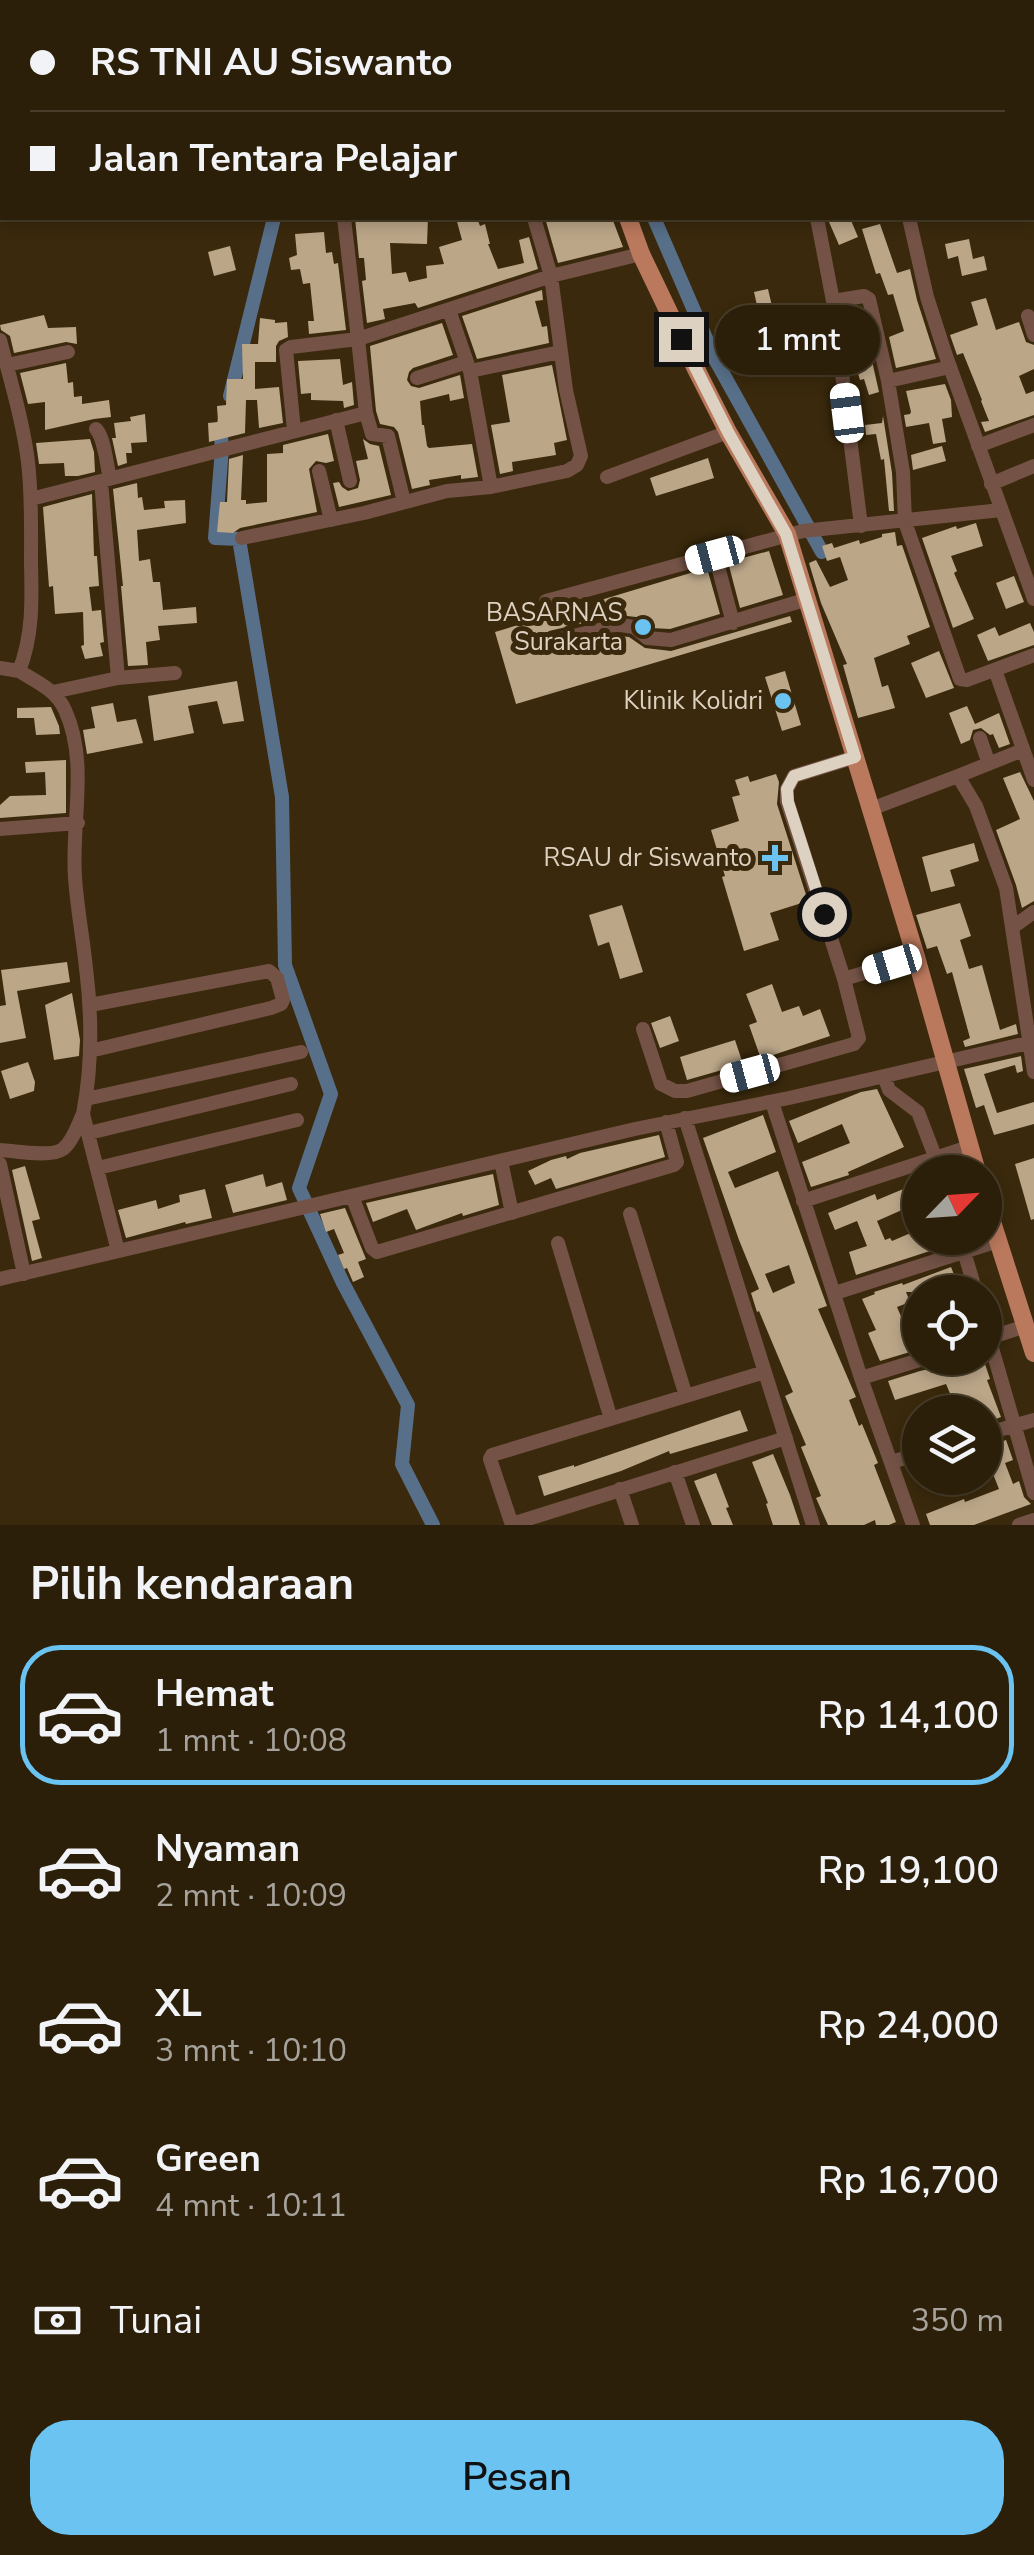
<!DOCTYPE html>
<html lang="id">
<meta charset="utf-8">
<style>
:root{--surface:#2c1f09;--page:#342712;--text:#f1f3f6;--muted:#a6a29c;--line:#483d2a;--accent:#6ac3f1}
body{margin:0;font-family:"Nunito Sans",sans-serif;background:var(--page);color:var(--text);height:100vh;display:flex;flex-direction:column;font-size:38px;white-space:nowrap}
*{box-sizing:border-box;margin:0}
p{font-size:32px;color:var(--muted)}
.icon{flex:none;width:55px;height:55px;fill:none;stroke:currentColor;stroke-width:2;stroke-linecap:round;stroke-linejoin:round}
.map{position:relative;height:1525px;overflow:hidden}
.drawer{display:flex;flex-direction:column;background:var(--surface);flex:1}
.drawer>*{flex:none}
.guide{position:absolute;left:0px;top:0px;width:1035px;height:220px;box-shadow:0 5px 15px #0003,0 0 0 2px var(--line);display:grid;align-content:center;height:220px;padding:0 30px;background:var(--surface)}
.needle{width:65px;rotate:65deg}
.controls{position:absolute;left:902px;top:1155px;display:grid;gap:20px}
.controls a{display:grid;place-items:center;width:100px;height:100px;border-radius:50%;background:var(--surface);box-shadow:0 5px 15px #0003,0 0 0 2px var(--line);font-size:50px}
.end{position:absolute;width:45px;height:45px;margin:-22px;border:12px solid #ddd2c2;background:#111;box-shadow:0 0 0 5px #111}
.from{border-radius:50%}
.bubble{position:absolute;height:70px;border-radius:35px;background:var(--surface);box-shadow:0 5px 15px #0003,0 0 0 2px var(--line);font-size:32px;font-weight:600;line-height:70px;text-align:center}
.car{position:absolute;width:30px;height:60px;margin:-30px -15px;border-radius:12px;box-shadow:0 0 8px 2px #0007;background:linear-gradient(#fff 24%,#345 0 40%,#fff 0 76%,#345 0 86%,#fff 0)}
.guide b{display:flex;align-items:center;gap:35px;height:95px;font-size:38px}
.guide b+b{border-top:2px solid var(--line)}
.guide i{width:25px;height:25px;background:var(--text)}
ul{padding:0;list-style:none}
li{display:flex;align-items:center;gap:30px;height:140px;margin:0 20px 15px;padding:0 10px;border:5px solid transparent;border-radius:40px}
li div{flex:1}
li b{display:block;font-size:38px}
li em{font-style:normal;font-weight:600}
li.on{border-color:var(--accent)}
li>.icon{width:90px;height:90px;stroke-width:1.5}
h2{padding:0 30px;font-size:45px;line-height:120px}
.pay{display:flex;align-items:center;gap:25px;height:110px;padding:0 30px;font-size:38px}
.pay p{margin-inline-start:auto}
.primary-button{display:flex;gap:20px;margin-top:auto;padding:20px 30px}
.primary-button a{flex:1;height:115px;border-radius:40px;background:var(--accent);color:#111;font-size:40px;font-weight:600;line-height:115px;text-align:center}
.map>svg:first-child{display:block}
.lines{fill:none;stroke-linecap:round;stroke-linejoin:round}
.canal{stroke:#576f88;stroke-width:14}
.river{stroke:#576f88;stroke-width:22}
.building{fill:#bba688;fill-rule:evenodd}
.minor{stroke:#745346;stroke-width:14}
.major{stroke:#ba785c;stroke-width:18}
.route{stroke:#ddd2c2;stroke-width:12}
.poi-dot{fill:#6ac3f1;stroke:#3a290c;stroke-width:4}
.labels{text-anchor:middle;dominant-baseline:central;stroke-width:10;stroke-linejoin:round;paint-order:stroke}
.poi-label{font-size:25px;fill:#ddd2c2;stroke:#3a290c;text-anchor:end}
</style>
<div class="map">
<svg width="1034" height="1525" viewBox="0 0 1034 1525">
<rect width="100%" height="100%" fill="#3a290c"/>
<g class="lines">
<path class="canal" d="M580 0 581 2
M328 2 329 0
M654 218 715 359 822 552
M230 396 274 218
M224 422 221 437 222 448 215 538 239 539 282 797 285 965 331 1094 299 1188 343 1283 408 1405 402 1464 433 1525"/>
<path class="river" d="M1019 0 1020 2
M1032 22 1034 24"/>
</g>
<path class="building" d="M355 218H428L427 244 390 243 392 274 406 272 409 282 427 278 426 266 444 264 439 247 462 240 456 218H477L480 226 485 224 490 244H488L498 269 524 263 519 240 529 237 538 269 418 308 415 303 383 309 385 319 367 323 362 281 366 280 364 258H359Z
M545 218H612L623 247 558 263Z
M839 218H850L858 237 839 245 829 222Z
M880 224 897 273 910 269 917 300 936 359 896 368 889 337 904 331 893 294 888 295 880 273 876 274 862 229Z
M324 232 326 253 332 252 334 264 338 263 346 330 309 334 308 321H314L310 283 303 284 300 269 291 270 289 258 297 255 295 234Z
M969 239 973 259 984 256 987 270 962 276 958 256 948 259 945 244Z
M230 246 236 270 214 276 208 252Z
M768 289 776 323 771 324 777 348 733 360 722 318 758 310 754 292Z
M542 290 543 300 535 301 542 327 547 326 549 343 477 359 462 316Z
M986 298 996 330 1019 322 1026 342 1034 345V369L1019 376 1026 394 1034 391V415L985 432 981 422 989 421 981 401 982 400 963 353 957 355 950 335 978 325 971 302Z
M860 308 879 392 869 395 864 379 860 380 855 364 859 363 856 349 862 347 854 322 850 323 846 312Z
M44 315 48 328 76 327 77 344 66 342 14 353 10 336 1 330 0 325Z
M260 318 275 320V323L287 322 288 337 279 341 276 346V362H255V389L279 387 283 423 259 428 257 400H246L245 433 209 442 208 423 218 422 217 406 226 405 227 379H243L242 344H258Z
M442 323 453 355 413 368 409 372 407 380 411 386 419 388 460 375 464 398 450 401 449 394 420 401 422 425H424L427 446 429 448 472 444 478 477 461 479V475L429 480 430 485 412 489 398 432 394 427 380 424 376 411 370 346Z
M340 359 343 385 352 382 354 405 344 408 343 401 311 400V393L301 394 298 361Z
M66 363 68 383 73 382 74 397 82 396V404L109 400 111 417 94 419 45 430V402L28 404 20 373Z
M552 365 567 440 554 443 556 455 512 462 513 471 500 474 491 425 510 422 502 375Z
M945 384 951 400 952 417 942 419 946 442 933 444 929 423 906 427 904 415 910 414 911 412 906 391Z
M145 414 147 442 131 443 132 453H126L127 463 118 466 112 438H116L114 423 131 421 130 417Z
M883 416 892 473 894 511H889L884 459 881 460 876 434 866 435 865 425 882 423Z
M328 434 334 461 326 463 316 461 309 469 317 512 240 528 233 533 217 532 220 502H227L229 459 243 455 241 500H246V504L267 502V454L283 453V445Z
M90 439 94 452 95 472 78 476H65L64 463 39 464 36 443Z
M363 439 370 444 379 446 391 495 339 507 333 483 339 482 342 487 348 491 358 488 360 480 356 461 368 459Z
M942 446 946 461 913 470 911 455Z
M708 458 714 478 656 496 650 478Z
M137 483 138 498 142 497 144 510 165 508 164 501 185 500 186 523 137 530 139 561 150 559 153 582H160L163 610 196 607 197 623 158 626 160 640 146 642 148 665 128 666 121 586H123L113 489Z
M92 494 94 556H97L99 586 89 587 92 611 101 610 104 642 100 643 103 656 85 659 81 646 84 645 83 612 55 614 53 586 49 587 43 507Z
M976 523 983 546 951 556 957 571 954 573 974 619 953 628 922 538 956 526 957 529Z
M895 532 897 546 902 545 930 627 907 636 910 644 874 658 882 687 888 685 895 708 858 718 843 665 847 664 821 603 809 563 816 560 830 587 848 580 840 557 827 561 822 546 832 543 834 548 859 540 860 544 882 537V534Z
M769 551 783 595 740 608 728 562Z
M707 568 720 614 670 629 651 628 636 617 618 615 549 631 542 637V644L548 651H554L620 636 629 637 645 648 671 651 790 616 792 622 516 704 495 632Z
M1014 576 1024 602 1006 609 996 583Z
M1030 623 1034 632V645L988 661 977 635 995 627 999 636Z
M939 651 954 688 926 698 911 663Z
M785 671 801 725 782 731 765 677Z
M237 681 244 721 223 724 217 701 188 706 194 733 154 741 148 696Z
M113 703 117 722 136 719 143 743 87 754 83 730 95 728 91 707Z
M967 706 975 724 999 713 1010 744 999 748 993 734 990 735 981 728 973 730 970 740 961 744 949 713Z
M51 707 59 726 60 734 36 735 34 718H17V708Z
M66 760V813L0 818V805L10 796 46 795 45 772 26 773 25 762Z
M1020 772 1034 801V901L1022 908 1016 885 996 830 1020 819 1003 778Z
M776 774 779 782 777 804 808 901 770 913 779 940 744 951 722 877 725 876 711 830 739 821 732 797 740 795 735 780 748 776 750 782Z
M974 843 979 861 950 870 955 886 931 892 922 857Z
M960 903 971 936 960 940 969 969 982 965 1000 1030 1016 1024 1018 1034 965 1047 963 1041 970 1038 952 972 947 974 937 946 927 949 916 915Z
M622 905 643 972 620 979 609 942 598 946 589 915Z
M67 962 70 982 17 991 26 1038 0 1043V1006L6 1005 1 970Z
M772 984 782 1012 799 1006 803 1016 820 1009 830 1036 761 1059 749 1025 757 1022 746 994Z
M72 993 80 1040 79 1056 54 1060 45 1005Z
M670 1016 679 1041 660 1048 651 1023Z
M735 1040 743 1064 687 1080 680 1057Z
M1021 1056 1023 1071 1017 1073 1015 1065 984 1074 997 1113 1034 1102V1124L994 1135 984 1105 976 1108 964 1069Z
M28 1062 35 1082 34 1091 10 1099 1 1071Z
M877 1089 904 1147 848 1172 849 1175 811 1187 802 1162 850 1143 842 1124 798 1143 789 1121 861 1092Z
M763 1115 776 1152 728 1172 735 1188 778 1171 827 1306 818 1309 856 1397 849 1400 859 1426 862 1424 878 1463 874 1465 896 1522 889 1525H876L875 1520 864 1525H828L816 1498 821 1496 801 1447 806 1445 785 1396 793 1392 759 1311 757 1312 751 1293 759 1289 739 1240 703 1138ZM789 1265 795 1283 773 1293 765 1274Z
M659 1135 665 1157 556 1189 551 1178 535 1185 528 1171 551 1160 566 1156 567 1159 580 1153Z
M1034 1158V1219L1031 1220 1015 1164Z
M25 1166 40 1219 32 1221 42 1258 32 1261 12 1170Z
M263 1174 266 1187 282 1182 287 1200 233 1213 225 1185Z
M493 1174 499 1205 463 1216 462 1213 416 1230 407 1209 373 1222 366 1203Z
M920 1182V1202L877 1221 885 1240 890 1238 892 1241 920 1229V1238H950V1240L932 1248 933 1250 856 1275 849 1252 867 1246 857 1221 835 1230 828 1213 875 1194 877 1200Z
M205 1189 212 1218 186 1224 185 1222 126 1238 118 1210 156 1200 158 1209 180 1202 179 1195Z
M345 1208 366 1259 358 1262 364 1277 353 1282 347 1268 344 1269 338 1255 344 1253 334 1229 326 1232 320 1214Z
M951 1267 961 1292H906L910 1302 897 1307 906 1328 914 1325 920 1340V1349L880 1361 868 1333 876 1330 862 1299 875 1294 874 1292 902 1283 903 1285Z
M970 1358H983L990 1379 987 1380 1001 1417 985 1423V1412H958L946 1384 895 1400 888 1381 920 1371 929 1369 931 1373Z
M740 1410 748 1431 670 1454 669 1451 621 1471 544 1496 538 1476 574 1465V1467Z
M1006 1440 1013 1460 1005 1463 1013 1484 1019 1481 1024 1497 1031 1504 974 1525H930L926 1514 964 1499 965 1502 999 1489 991 1469 985 1471V1444L995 1442 996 1444Z
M773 1454 790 1495 800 1525H773L766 1504 768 1503 752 1462Z
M716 1473 729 1507 726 1508 733 1525H712L694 1481Z"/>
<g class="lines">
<path class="minor" d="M783 0V2
M855 0 856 2
M817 218 833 301 861 526
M909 218 927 297 946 356 1034 599
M833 301 864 296 869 299 888 381
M449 310 470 371 491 487
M1028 316 1034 335
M0 340C10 379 23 421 28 462 32 495 31 529 31 563 32 600 33 636 19 671L0 668
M7 365 68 352
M950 367 888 381 903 472 905 522 960 679 967 680 1034 655
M470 371 560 352
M417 378 467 362
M366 413 372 434 388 436 404 502
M336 420 350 481
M96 429C105 439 106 463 110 478
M294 430 286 350 291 347 358 339 344 218
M978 446 1034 425
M319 471 331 520
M607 477 728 432
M991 484 1034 466
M31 499 366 413 358 339 551 276 641 254
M242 538 364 513 447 491 491 487 567 471 577 465 581 456 566 390 551 276 534 218
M715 555 733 623
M546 601 803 531 1001 510
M552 641 620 625 634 627 647 638 671 640 808 599
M995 670 1034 780
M19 671C37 682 56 690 65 710 89 762 71 823 75 877 77 908 83 938 86 968 92 1016 92 1067 83 1114
M118 678 175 673
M53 692 118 678 101 481
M980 738 989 764
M855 757 794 776 787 789V801L844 979 916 957
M958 776 1023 750
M871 809 958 776 976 806 1006 888 1034 1072
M0 829 78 823
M1013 927 1034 912
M643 1029 661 1084 675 1091H687L854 1044 859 1038 844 979
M90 1051 271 1008 281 1004 283 1000 277 978 269 971 90 1005
M884 1076 889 1090 918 1112 941 1172
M86 1099 301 1052
M772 1102 861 1378 913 1525
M685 1118 813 1525
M89 1133 291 1084
M0 1150C16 1151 51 1158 63 1149 73 1141 78 1124 83 1114L118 1251
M501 1161 512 1213
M0 1164 24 1274
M98 1168 297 1120
M352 1196 372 1248 377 1252 674 1165 677 1162 666 1122
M803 1201 969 1147
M630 1214 686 1396
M960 1238 976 1292
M558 1243 611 1419
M0 1279 635 1129 789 1098 1028 1043
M835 1293 998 1241
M985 1324 1034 1493
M985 1339 1026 1326
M861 1378 926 1358
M985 1434 1034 1420
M892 1462 920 1453
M675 1472 693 1525
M620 1489 632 1525
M512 1524 786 1438
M512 1525 490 1459 492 1455 765 1372
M1019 1525 1034 1520"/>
<path class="major" d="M554 0 555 2
M628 218 641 254 698 373 728 432 787 534 916 957 977 1172
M985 1200 1034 1353"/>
</g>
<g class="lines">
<path class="route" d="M681 339 728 432 786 534 855 757 794 776 787 789 788 802 824 914"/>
</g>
<g class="poi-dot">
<circle cx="643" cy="627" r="10"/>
<circle cx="783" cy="701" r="10"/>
<path d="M770 843h10v10h10v10h-10v10h-10v-10h-10v-10h10z"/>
</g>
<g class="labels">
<g class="poi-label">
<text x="623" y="613">BASARNAS<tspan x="623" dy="29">Surakarta</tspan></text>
<text x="763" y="701">Klinik Kolidri</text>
<text x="752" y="858">RSAU dr Siswanto</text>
</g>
</g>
</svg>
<div class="controls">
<a><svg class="needle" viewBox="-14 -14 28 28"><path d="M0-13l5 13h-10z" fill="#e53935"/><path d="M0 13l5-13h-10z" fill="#a6a29c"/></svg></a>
<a><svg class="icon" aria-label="locate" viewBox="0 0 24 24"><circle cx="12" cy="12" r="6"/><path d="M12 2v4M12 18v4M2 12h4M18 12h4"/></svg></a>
<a><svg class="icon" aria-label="layers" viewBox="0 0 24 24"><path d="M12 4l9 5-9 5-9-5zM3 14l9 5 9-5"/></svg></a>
</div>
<i class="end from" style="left:824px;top:914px"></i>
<i class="end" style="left:681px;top:339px"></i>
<div class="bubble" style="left:715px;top:305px;width:165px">1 mnt</div>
<i class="car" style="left:847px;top:413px;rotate:353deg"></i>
<i class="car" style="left:715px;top:555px;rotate:255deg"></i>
<i class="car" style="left:892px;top:964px;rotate:253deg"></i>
<i class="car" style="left:750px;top:1073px;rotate:255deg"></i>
<div class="guide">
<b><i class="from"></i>RS TNI AU Siswanto</b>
<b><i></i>Jalan Tentara Pelajar</b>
</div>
</div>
<section class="drawer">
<h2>Pilih kendaraan</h2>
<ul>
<li class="on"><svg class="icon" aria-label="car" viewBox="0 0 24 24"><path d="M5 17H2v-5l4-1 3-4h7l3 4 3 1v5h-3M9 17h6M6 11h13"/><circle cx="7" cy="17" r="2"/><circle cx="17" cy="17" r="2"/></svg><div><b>Hemat</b><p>1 mnt · 10:08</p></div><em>Rp 14,100</em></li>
<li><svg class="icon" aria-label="car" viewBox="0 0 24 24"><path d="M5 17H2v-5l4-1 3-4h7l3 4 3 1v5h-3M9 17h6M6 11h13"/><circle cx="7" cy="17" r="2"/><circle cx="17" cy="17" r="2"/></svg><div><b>Nyaman</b><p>2 mnt · 10:09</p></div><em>Rp 19,100</em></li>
<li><svg class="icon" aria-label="car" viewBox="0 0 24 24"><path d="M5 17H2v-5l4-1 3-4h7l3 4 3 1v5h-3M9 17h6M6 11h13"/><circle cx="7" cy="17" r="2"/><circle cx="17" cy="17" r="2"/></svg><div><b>XL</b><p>3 mnt · 10:10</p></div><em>Rp 24,000</em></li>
<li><svg class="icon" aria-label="car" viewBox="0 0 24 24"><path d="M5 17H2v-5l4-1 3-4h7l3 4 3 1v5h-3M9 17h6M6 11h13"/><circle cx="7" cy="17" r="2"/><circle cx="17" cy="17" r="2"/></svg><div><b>Green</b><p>4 mnt · 10:11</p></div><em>Rp 16,700</em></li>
</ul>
<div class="pay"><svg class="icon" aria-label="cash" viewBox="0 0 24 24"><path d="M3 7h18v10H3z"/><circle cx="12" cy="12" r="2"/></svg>Tunai<p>350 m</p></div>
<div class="primary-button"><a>Pesan</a></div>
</section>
